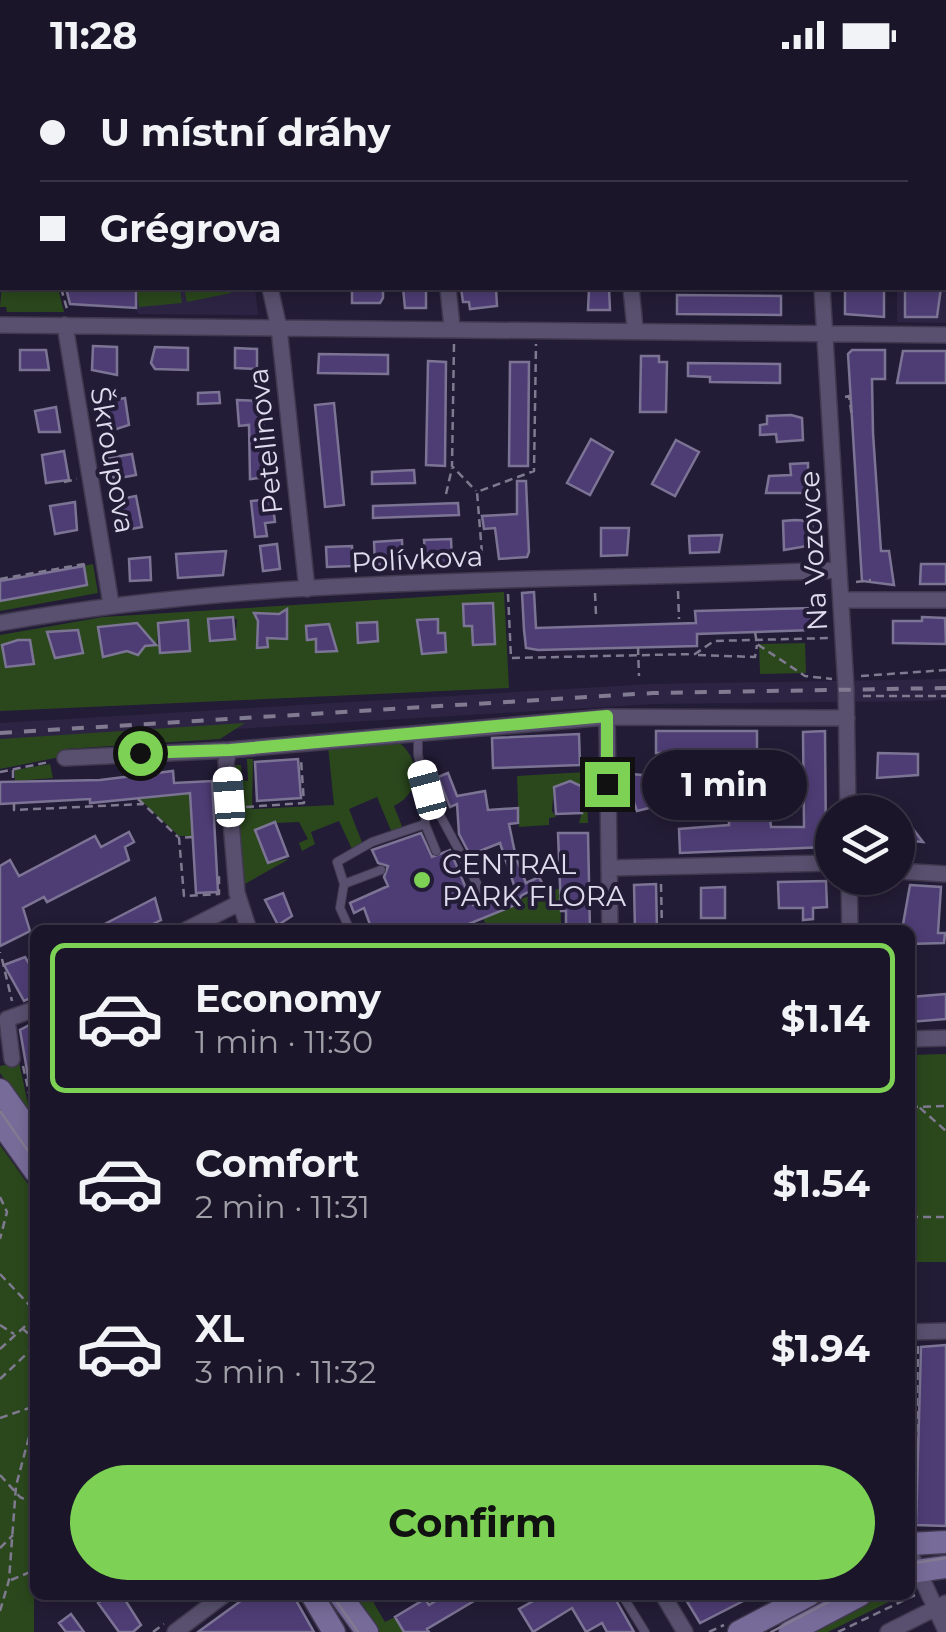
<!DOCTYPE html>
<meta charset="utf-8">
<style>
:root{--surface:#1a1528;--page:#272234;--text:#f1f3f6;--muted:#9f9fa8;--line:#383445;--accent:#7dd154}
body{margin:0;font-family:Montserrat,sans-serif;background:var(--page);color:var(--text);height:100vh;display:flex;flex-direction:column;font-size:38px;white-space:nowrap}
*{box-sizing:border-box;margin:0}
p{font-size:32px;color:var(--muted)}
.icon{flex:none;width:55px;height:55px;fill:none;stroke:currentColor;stroke-width:2;stroke-linecap:round;stroke-linejoin:round}
.map{position:relative;flex:1;overflow:hidden}
.drawer{position:absolute;left:30px;top:855px;width:885px;height:675px;display:flex;flex-direction:column;background:var(--surface);border-radius:15px;box-shadow:0 5px 15px #0003,0 0 0 2px var(--line)}
.drawer>*{flex:none}
.top-card{position:absolute;left:0px;top:0px;width:948px;height:220px;box-shadow:0 5px 15px #0003,0 0 0 2px var(--line);display:grid;align-content:center;height:220px;padding:0 40px;background:var(--surface)}
.tools{position:absolute;left:815px;top:725px;display:grid;gap:20px}
.tools a{display:grid;place-items:center;width:100px;height:100px;border-radius:50%;background:var(--surface);box-shadow:0 5px 15px #0003,0 0 0 2px var(--line);font-size:50px}
.end{position:absolute;width:45px;height:45px;margin:-22px;border:12px solid #7dd154;background:#111;box-shadow:0 0 0 5px #111}
.from{border-radius:50%}
.bubble{position:absolute;height:70px;border-radius:35px;background:var(--surface);box-shadow:0 5px 15px #0003,0 0 0 2px var(--line);font-size:32px;font-weight:700;line-height:70px;text-align:center}
.car{position:absolute;width:30px;height:60px;margin:-30px -15px;border-radius:12px;box-shadow:0 0 8px 2px #0007;background:linear-gradient(#fff 24%,#345 0 40%,#fff 0 76%,#345 0 86%,#fff 0)}
.top-card b{display:flex;align-items:center;gap:35px;height:95px;font-size:38px}
.top-card b+b{border-top:2px solid var(--line)}
.top-card i{width:25px;height:25px;background:var(--text)}
ul{padding:18px 0 0;list-style:none}
li{display:flex;align-items:center;gap:30px;height:150px;margin:0 20px 15px;padding:0 20px;border:5px solid transparent;border-radius:15px}
li div{flex:1}
li b{display:block;font-size:38px}
li em{font-style:normal;font-weight:700}
li.on{border-color:var(--accent)}
li>.icon{width:90px;height:90px;stroke-width:1.5}
.primary-button{display:flex;gap:20px;margin-top:auto;padding:20px 40px}
.primary-button a{flex:1;height:115px;border-radius:60px;background:var(--accent);color:#111;font-size:40px;font-weight:700;line-height:115px;text-align:center}
.status{display:flex;justify-content:space-between;align-items:center;height:70px;padding:0 50px;background:var(--surface);direction:ltr}
.status svg{height:28px;fill:currentColor}
.map>svg:first-child{display:block}
.built{fill:#2d2444}
.green{fill:#2b481d;fill-rule:evenodd}
.building{fill:#4e3d75;stroke:#7c7494;stroke-width:2.5}
.lines{fill:none;stroke-linecap:round;stroke-linejoin:round}
.lane-casing{stroke:#40394f;stroke-width:10}
.street-casing{stroke:#40394f;stroke-width:18}
.secondary-casing{stroke:#40394f;stroke-width:25}
.primary-casing{stroke:#40394f;stroke-width:28}
.path{stroke:#7f7a90;stroke-width:2.5;stroke-dasharray:8 5;stroke-linecap:butt}
.lane{stroke:#58506e;stroke-width:8}
.street{stroke:#58506e;stroke-width:15}
.secondary{stroke:#776b99;stroke-width:22}
.primary{stroke:#9685c4;stroke-width:25}
.tram{stroke:#817b91;stroke-width:2.5}
.rail{stroke:#817b91;stroke-width:4;stroke-dasharray:12 12;stroke-linecap:butt}
.route{stroke:#7dd154;stroke-width:12}
.poi-dot{fill:#7dd154;stroke:#231c36;stroke-width:4}
.labels{text-anchor:middle;dominant-baseline:central;stroke-width:8;stroke-linejoin:round;paint-order:stroke}
.street-label{font-size:28px;fill:#e0dcee;stroke:#231c36}
.poi-label{font-size:28px;fill:#e0dcee;stroke:#231c36;text-anchor:start}
</style>
<div class="status"><b>11:28</b><svg viewBox="0 0 49 12"><path d="M0 12V9h3v3zM5 12V6h3v6zM10 12V3h3v9zM15 12V0h3v12zM26 1h20v11H26zM47 4h2v5h-2z"/></svg></div>
<div class="map">
<svg width="946" height="1562" viewBox="0 0 946 1562">
<rect width="100%" height="100%" fill="#231c36"/>
<path class="built" d="M946 145V253L897 252V218H945Z
M63 218H255L258 245 138 244 136 238 83 237 70 234Z
M946 609V629L928 631 653 634 0 673V653L652 614Z"/>
<path class="green" d="M2 215 58 218 64 242H7L6 237H0Z
M137 218H180L182 233 139 237Z
M184 218H230L231 223 187 232Z
M93 494 98 523 0 541V530L87 515 84 496Z
M504 522 509 618 0 641V565L103 547ZM233 547 237 550 235 569 210 571 208 549ZM188 551 190 581 157 574 158 553Z
M805 573 806 603 760 604 759 574Z
M245 653 220 669 65 679V686L0 699V669Z
M396 670C421 688 423 721 394 736L403 759 392 763 377 727 349 739 363 775 352 779 339 751 311 762 315 774 302 781 299 773 308 769 299 752 275 753 256 761 268 793 289 789 243 815 230 695H241L242 710 248 711 247 689H253L252 739 334 735 328 676Z
M50 694 53 708 15 711V700Z
M586 702 588 753H579L582 742 554 717 552 741 556 747 549 748V755L519 757 517 706Z
M190 720 192 766H179L136 726Z
M565 817 560 823 561 854 533 855 534 860H488L483 848 526 827Z
M946 984V1192H910V985Z
M19 992 30 1043 0 1003V996Z
M0 1075 35 1124 34 1562H0Z
M352 1525H369L385 1552 395 1547 404 1562H378Z
M876 1525H903L828 1562H805Z"/>
<path class="building" d="M66 218H136V238L70 234Z
M352 218H383V228L380 233H352Z
M403 218H426V238H405Z
M461 218H496L497 236 470 239 469 232H463Z
M589 218H609L610 240H588Z
M845 218H884V247L845 244Z
M905 218H941L937 247H905Z
M677 225 781 226V245L677 244Z
M93 276 117 277V305L92 300Z
M155 277 188 278V300L155 299 151 293Z
M235 278 257 279V299L235 298Z
M20 280H46L49 300H20Z
M852 280H885V309H872L873 363 881 481H889L894 515 862 511 848 284Z
M903 281H946V313H897Z
M319 284 388 285V304L318 303Z
M641 286H659V292H667L666 342H640Z
M428 291 446 292 445 396 426 395Z
M510 292H529L528 396H509Z
M688 293 780 294V313L710 312V307L688 306Z
M219 322 220 333 198 334V323Z
M125 328 129 355 104 363 99 333Z
M237 330 260 331 270 407 250 409 249 355 239 356Z
M334 333 344 435 325 437 315 335Z
M56 337 60 362H39L35 341Z
M791 345 802 348 803 370 777 372 776 364 760 365V355L767 354V346Z
M591 369 613 382 590 425 567 413Z
M676 370 699 382 675 426 652 414Z
M64 381 69 410 46 413 42 385Z
M132 384 136 405 114 409 108 388Z
M808 393V423H766L769 406 791 405 790 394Z
M414 400 415 413 372 414V402Z
M517 411H526L529 482 527 487 499 489 495 458 484 459 482 446 517 444Z
M136 426 142 457 121 461 116 430Z
M272 429 275 452 265 453 267 466 255 467 251 431Z
M75 432 77 460 55 464 50 436Z
M458 433 459 445 373 448V436Z
M795 450 812 451 813 475 784 480 783 451Z
M601 458H629L627 485 601 486Z
M722 465 719 482 690 483 689 466Z
M451 469 452 491 440 496 426 492 424 470Z
M402 470 403 493 375 495 374 472Z
M277 474 280 499 263 501 260 476Z
M352 476 353 496 327 497 326 477Z
M226 481 223 505 178 508 176 484Z
M150 487 151 510 130 511 129 489Z
M921 494H946V514H920Z
M84 496 87 515 0 531V511Z
M534 522 536 558 696 553 695 541 813 538V560L697 564V576L538 580 526 578 524 560 522 523Z
M493 533 495 574 473 575 472 556H464L463 534Z
M287 539V569L267 568 268 577 257 578 258 551 254 543 279 544Z
M233 547 235 569 210 571 208 549Z
M922 547 945 548 946 574 893 573V551H922Z
M438 549V563H445L446 582 422 584 417 550Z
M188 550 190 581 160 583 158 553Z
M377 552 378 571 358 573 357 553Z
M137 553 156 575 145 576 138 585 127 581 103 587 98 557Z
M329 554 337 581 316 582V569L307 570 306 556Z
M78 560 83 583 55 588 47 562Z
M18 570H30L34 594 6 597 2 575Z
M656 661H757V683H656Z
M825 661 826 777 680 783 679 759 729 755V749L770 748 771 757H804L803 662Z
M579 664 580 695 493 698 492 668Z
M878 683 918 684V705L877 708Z
M298 689 301 728 257 731 255 692Z
M173 701 174 713 212 711 218 822 196 823 190 723 90 733V729L0 734V712L100 710Z
M448 703 457 726 485 721 488 740 518 738V753L509 754 516 788 526 813 539 807 543 815 522 825 515 835 454 860H372L364 838 354 843 350 833 388 816 384 807 388 796 378 793 372 780 421 763 432 787 450 780 473 835 515 818 500 773 470 785 459 764 457 734 450 737 438 707Z
M632 704 680 709V723L661 724V735L637 741 630 721Z
M570 711 581 716 582 743 556 744 554 717Z
M275 752 288 786 268 793 255 760Z
M898 758 913 759 923 772 912 771V779L898 778Z
M129 762 134 772 125 777 129 790 47 832 44 827 23 838 30 861 0 876V796L10 790 19 806 95 766 101 777Z
M558 763H588L590 860H566V841H561Z
M826 811 827 837 813 838V849L803 850V838H779L778 812Z
M656 814 657 860H635L634 815Z
M910 815 941 817 938 863H945L944 873 910 874V860H902Z
M725 817V848H701V818Z
M283 823 292 846 278 855 265 830Z
M155 828 161 850 153 854 156 860H93Z
M25 887 35 903V926L24 931 4 895Z
M946 924V949L910 952V927Z
M35 952V1017L30 1018 20 960Z
M946 1275V1456L916 1455 921 1277Z
M108 1525 114 1530 122 1525 141 1555 133 1562H119L98 1533Z
M249 1525H293L314 1562H198Z
M445 1525H484L427 1559 429 1562H404L395 1547 425 1529 429 1535Z
M544 1525H613L634 1562H607L602 1553 586 1562 572 1538 533 1562 519 1539Z
M683 1525H755L700 1553Z
M71 1544 84 1562H66L59 1553Z"/>
<g class="lines">
<defs>
<path id="lane" d="M941 0V2
M418 663V685L427 721 425 754 436 781
M427 721 482 823
M381 800 344 814 337 792 372 772 425 754
M344 814 340 838 350 860
M622 1525 645 1562"/>
<path id="street" d="M803 0V2
M102 2 108 0
M945 14H946
M0 28H2
M270 218 279 258 307 519
M448 218 452 257
M631 218 635 258
M822 218 846 618 848 742
M0 255 946 265
M65 255 111 534
M841 530H946
M0 553C276 504 559 512 839 500
M607 647 610 860
M229 680 226 692 237 823 249 860
M65 688 229 680 607 647 847 648
M609 798 832 793
M898 801 946 804
M849 808 850 860
M186 860 239 833
M7 949 12 989
M7 949 35 939
M910 969 946 968
M910 1262 946 1261
M910 1483 946 1561
M663 1525 685 1562
M175 1562 224 1525
M888 1562 946 1533"/>
<path id="secondary" d="M0 1020 35 1069
M0 1052 35 1101
M910 1474 946 1472
M910 1502 946 1497
M312 1525 334 1562
M340 1525 367 1562
M739 1562 809 1525
M790 1562 860 1525"/>
<path id="primary" d="M288 2 291 0
M313 2 316 0
M0 164 2 163
M0 184 2 183"/>
</defs>
<use href="#lane" class="lane-casing"/>
<use href="#street" class="street-casing"/>
<use href="#secondary" class="secondary-casing"/>
<use href="#primary" class="primary-casing"/>
<path class="path" d="M159 0 160 2
M237 0 239 2
M477 0V2
M525 0V2
M558 0V2
M598 0 599 2
M625 0V2
M781 0V2
M855 0V2
M242 2 246 0
M0 131 2 130
M945 175H946
M61 218 67 239
M454 274 452 396 476 421
M845 327 849 326 852 347
M64 412 77 409
M446 424 452 398
M483 496 477 422 534 401 536 274
M0 509 84 494 86 489
M856 512 871 510
M678 521 679 549
M595 523 596 545
M508 524 511 588 695 584 714 571 830 568
M755 562 757 574 805 606 832 609
M638 577 639 606
M698 585 755 587 757 575
M861 606 946 600
M863 626H946
M13 700V711
M0 702 49 692
M138 729 178 767
M14 733V740L143 734
M246 737 304 733 301 690
M193 767 179 768 184 826 219 824V804
M866 811 887 812
M661 814 662 860
M0 882V883
M2 889 12 931
M23 996 31 1032
M910 1029 946 1061
M910 1037 946 1036
M0 1127 7 1142 0 1169
M910 1147H946
M0 1204 35 1241
M0 1255 14 1264
M22 1258 35 1270
M0 1279 35 1247
M0 1309 35 1276
M0 1348 35 1336
M0 1405 20 1427 35 1434
M915 1453 918 1276
M0 1478 13 1465
M11 1510 35 1500
M0 1541 9 1510 16 1416 35 1344
M153 1562 164 1554
M709 1562 724 1555
M838 1562 915 1525"/>
<use href="#lane" class="lane"/>
<use href="#street" class="street"/>
<use href="#secondary" class="secondary"/>
<use href="#primary" class="primary"/>
<path class="tram" d="M0 1041 35 1091
M910 1494 946 1488
M332 1525 358 1562
M771 1562 842 1525"/>
<path class="rail" d="M0 663 653 623 946 618"/>
</g>
<g class="lines">
<path class="route" d="M140 683 230 680 607 646V714"/>
</g>
<circle class="poi-dot" cx="422" cy="810" r="10"/>
<g class="labels">
<g class="street-label">
<text transform="translate(265 371) rotate(-96)">Petelinova</text>
<text transform="translate(113 390) rotate(80)">Škroupova</text>
<text transform="translate(813 481) rotate(-93)">Na Vozovce</text>
<text transform="translate(417 489) rotate(-3)">Polívkova</text>
</g>
<g class="poi-label">
<text x="442" y="794">CENTRAL<tspan x="442" dy="32">PARK FLORA</tspan></text>
</g>
</g>
</svg>
<div class="tools">
<a><svg class="icon" aria-label="layers" viewBox="0 0 24 24"><path d="M12 4l9 5-9 5-9-5zM3 14l9 5 9-5"/></svg></a>
</div>
<i class="end from" style="left:140px;top:683px"></i>
<i class="end" style="left:607px;top:714px"></i>
<div class="bubble" style="left:642px;top:680px;width:165px">1 min</div>
<i class="car" style="left:427px;top:720px;rotate:345deg"></i>
<i class="car" style="left:229px;top:727px;rotate:356deg"></i>
<div class="top-card">
<b><i class="from"></i>U místní dráhy</b>
<b><i></i>Grégrova</b>
</div>
<section class="drawer">
<ul>
<li class="on"><svg class="icon" aria-label="car" viewBox="0 0 24 24"><path d="M5 17H2v-5l4-1 3-4h7l3 4 3 1v5h-3M9 17h6M6 11h13"/><circle cx="7" cy="17" r="2"/><circle cx="17" cy="17" r="2"/></svg><div><b>Economy</b><p>1 min · 11:30</p></div><em>$1.14</em></li>
<li><svg class="icon" aria-label="car" viewBox="0 0 24 24"><path d="M5 17H2v-5l4-1 3-4h7l3 4 3 1v5h-3M9 17h6M6 11h13"/><circle cx="7" cy="17" r="2"/><circle cx="17" cy="17" r="2"/></svg><div><b>Comfort</b><p>2 min · 11:31</p></div><em>$1.54</em></li>
<li><svg class="icon" aria-label="car" viewBox="0 0 24 24"><path d="M5 17H2v-5l4-1 3-4h7l3 4 3 1v5h-3M9 17h6M6 11h13"/><circle cx="7" cy="17" r="2"/><circle cx="17" cy="17" r="2"/></svg><div><b>XL</b><p>3 min · 11:32</p></div><em>$1.94</em></li>
</ul>
<div class="primary-button"><a>Confirm</a></div>
</section>
</div>
